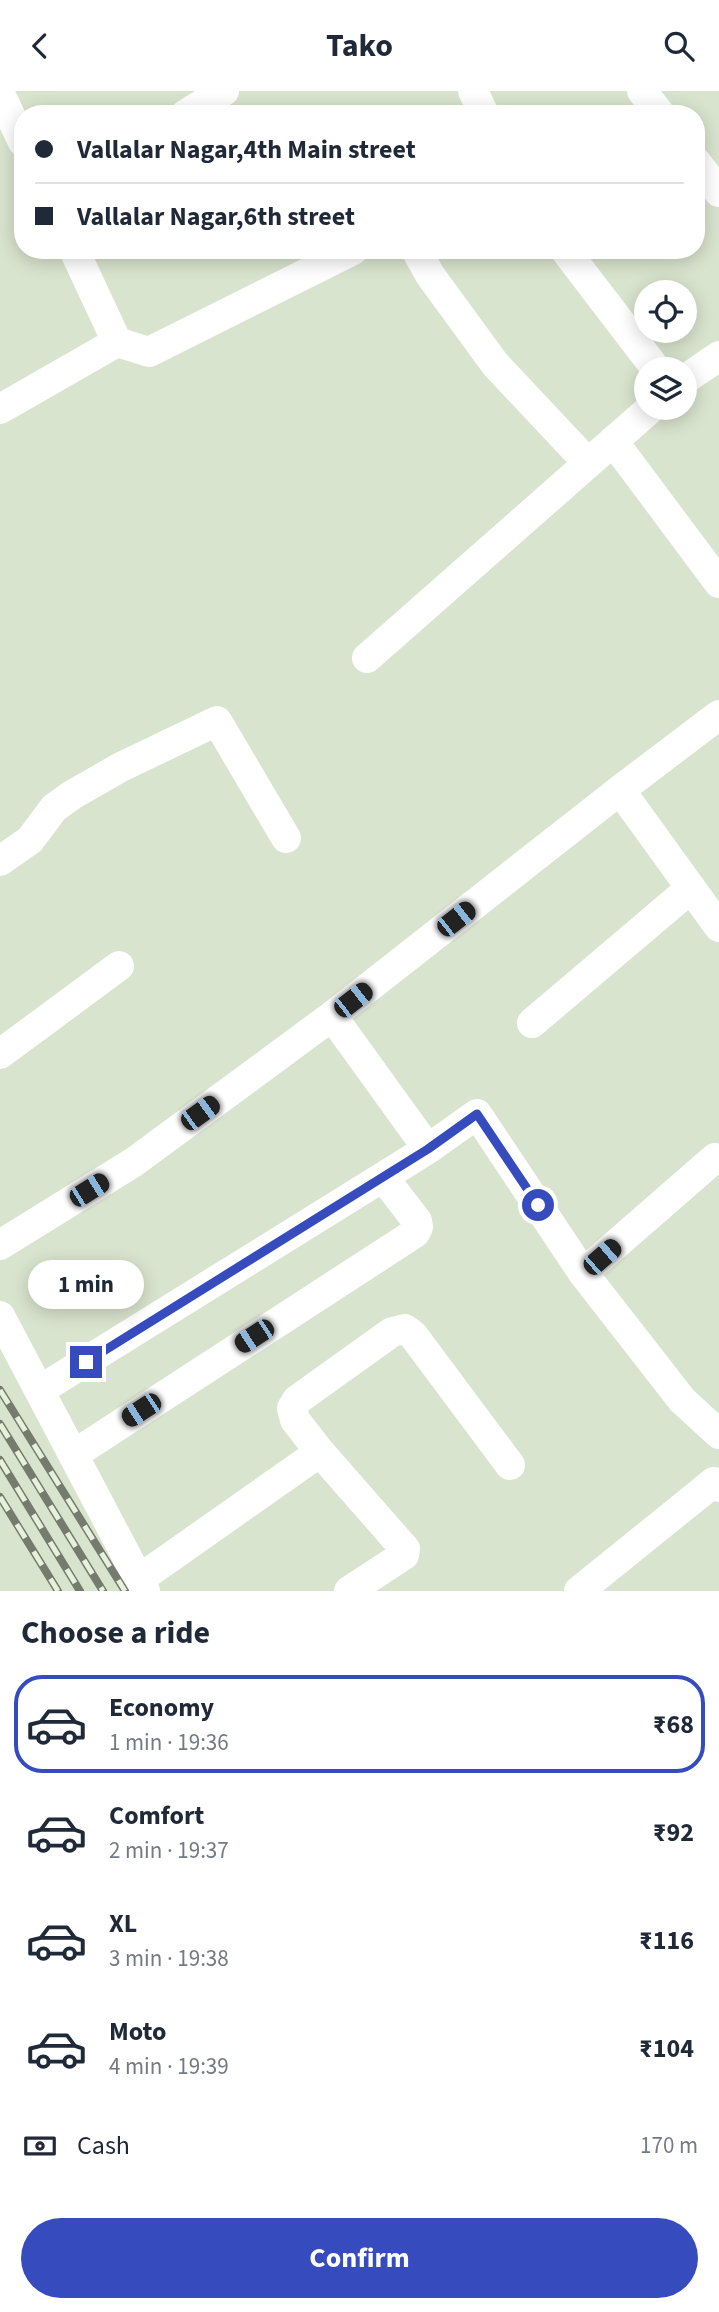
<!DOCTYPE html>
<meta charset="utf-8">
<style>
:root{--surface:#fff;--page:#f2f2f3;--text:#1f2937;--muted:#747a83;--line:#e0e1e3;--accent:#364cbe}
body{margin:0;font-family:"Source Sans 3",sans-serif;background:var(--page);color:var(--text);height:100vh;display:flex;flex-direction:column;font-size:26px;white-space:nowrap}
*{box-sizing:border-box;margin:0}
p{font-size:23px;color:var(--muted)}
.icon{flex:none;width:38px;height:38px;fill:none;stroke:currentColor;stroke-width:2;stroke-linecap:round;stroke-linejoin:round}
.map{position:relative;height:1500px;overflow:hidden}
.drawer{display:flex;flex-direction:column;background:var(--surface);flex:1}
.drawer>*{flex:none}
.banner{position:absolute;left:14px;top:14px;width:691px;height:154px;border-radius:28px;box-shadow:0 4px 18px #0003;display:grid;align-content:center;height:154px;padding:0 21px;background:var(--surface)}
.controls{position:absolute;left:634px;top:189px;display:grid;gap:14px}
.controls a{display:grid;place-items:center;width:63px;height:63px;border-radius:50%;background:var(--surface);box-shadow:0 4px 18px #0003;font-size:35px}
.end{position:absolute;width:32px;height:32px;margin:-16px;border:9px solid #364cbe;background:#fff;box-shadow:0 0 0 4px #fff}
.from{border-radius:50%}
.bubble{position:absolute;height:49px;border-radius:24px;background:var(--surface);box-shadow:0 4px 18px #0003;font-size:23px;font-weight:700;line-height:49px;text-align:center}
.car{position:absolute;width:21px;height:42px;margin:-21px -10px;border-radius:9px;box-shadow:0 0 5px 2px #0007;background:linear-gradient(#222 24%,#8ab4d8 0 40%,#222 0 76%,#8ab4d8 0 86%,#222 0)}
.banner b{display:flex;align-items:center;gap:24px;height:66px;font-size:26px}
.banner b+b{border-top:2px solid var(--line)}
.banner i{width:18px;height:18px;background:var(--text)}
ul{padding:0;list-style:none}
li{display:flex;align-items:center;gap:21px;height:98px;margin:0 14px 10px;padding:0 7px;border:4px solid transparent;border-radius:28px}
li div{flex:1}
li b{display:block;font-size:26px}
li em{font-style:normal;font-weight:700}
li.selected{border-color:var(--accent)}
li>.icon{width:63px;height:63px;stroke-width:1.5}
h2{padding:0 21px;font-size:32px;line-height:84px}
.pay{display:flex;align-items:center;gap:18px;height:77px;padding:0 21px;font-size:26px}
.pay p{margin-inline-start:auto}
.button{display:flex;gap:14px;margin-top:auto;padding:14px 21px}
.button a{flex:1;height:80px;border-radius:42px;background:var(--accent);color:#fff;font-size:28px;font-weight:700;line-height:80px;text-align:center}
header{display:flex;justify-content:space-between;align-items:center;height:91px;padding:0 21px;background:var(--surface);font-size:32px;font-weight:700}
.map>svg:first-child{display:block}
.lines{fill:none;stroke-linecap:round;stroke-linejoin:round}
.minor{stroke:#fff;stroke-width:30}
.rail-casing{stroke:#757c6e;stroke-width:8}
.rail{stroke:#e6f1db;stroke-width:5;stroke-dasharray:16;stroke-linecap:butt}
.route{stroke:#364cbe;stroke-width:9}
</style>
<header><svg class="icon" aria-label="back" viewBox="0 0 24 24"><path d="M15 5l-7 7 7 7"/></svg>Tako<svg class="icon" aria-label="search" viewBox="0 0 24 24"><circle cx="10" cy="10" r="6"/><path d="M15 15l6 6"/></svg></header>
<div class="map">
<svg width="719" height="1500" viewBox="0 0 719 1500">
<rect width="100%" height="100%" fill="#d9e4ce"/>
<g class="lines">
<path class="minor" d="M473 0 484 23
M642 0 660 23
M0 3 23 51
M186 23 224 0
M696 71 719 101
M74 159 117 251
M416 159 430 184 495 273 588 372
M565 159 656 278
M117 251 149 261 353 159
M684 289 719 265
M0 318 117 251
M613 350 719 492
M367 567 651 317
M620 699 719 624
M0 770 30 749 54 717 72 704 121 676 217 630 286 747
M332 925 620 699 719 836
M532 932 691 797
M0 963 119 875
M0 1154 134 1071 332 925 428 1058 477 1023 583 1182 682 1309 719 1343
M583 1182 715 1067
M0 1225 145 1500
M40 1299 428 1058
M320 1361 405 1458 404 1464 349 1500
M73 1364 415 1142 418 1136 417 1130 383 1086
M138 1489 320 1361 295 1329 292 1317 297 1309 392 1241 405 1238 413 1244 510 1374
M579 1500 714 1391 719 1396"/>
<defs>
<path id="rail" d="M0 1299 125 1500
M0 1333 103 1500
M0 1369 80 1500
M0 1406 58 1500"/>
</defs>
<use href="#rail" class="rail-casing"/>
<use href="#rail" class="rail"/>
</g>
<g class="lines">
<path class="route" d="M86 1271 428 1058 477 1023 538 1114"/>
</g>
</svg>
<div class="controls">
<a><svg class="icon" aria-label="locate" viewBox="0 0 24 24"><circle cx="12" cy="12" r="6"/><path d="M12 2v4M12 18v4M2 12h4M18 12h4"/></svg></a>
<a><svg class="icon" aria-label="layers" viewBox="0 0 24 24"><path d="M12 4l9 5-9 5-9-5zM3 14l9 5 9-5"/></svg></a>
</div>
<i class="end from" style="left:538px;top:1114px"></i>
<i class="end" style="left:86px;top:1271px"></i>
<div class="bubble" style="left:28px;top:1169px;width:116px">1 min</div>
<i class="car" style="left:456px;top:828px;rotate:52deg"></i>
<i class="car" style="left:353px;top:909px;rotate:52deg"></i>
<i class="car" style="left:200px;top:1022px;rotate:54deg"></i>
<i class="car" style="left:89px;top:1099px;rotate:58deg"></i>
<i class="car" style="left:602px;top:1166px;rotate:49deg"></i>
<i class="car" style="left:254px;top:1245px;rotate:237deg"></i>
<i class="car" style="left:141px;top:1319px;rotate:237deg"></i>
<div class="banner">
<b><i class="from"></i>Vallalar Nagar,4th Main street</b>
<b><i></i>Vallalar Nagar,6th street</b>
</div>
</div>
<section class="drawer">
<h2>Choose a ride</h2>
<ul>
<li class="selected"><svg class="icon" aria-label="car" viewBox="0 0 24 24"><path d="M5 17H2v-5l4-1 3-4h7l3 4 3 1v5h-3M9 17h6M6 11h13"/><circle cx="7" cy="17" r="2"/><circle cx="17" cy="17" r="2"/></svg><div><b>Economy</b><p>1 min · 19:36</p></div><em>₹68</em></li>
<li><svg class="icon" aria-label="car" viewBox="0 0 24 24"><path d="M5 17H2v-5l4-1 3-4h7l3 4 3 1v5h-3M9 17h6M6 11h13"/><circle cx="7" cy="17" r="2"/><circle cx="17" cy="17" r="2"/></svg><div><b>Comfort</b><p>2 min · 19:37</p></div><em>₹92</em></li>
<li><svg class="icon" aria-label="car" viewBox="0 0 24 24"><path d="M5 17H2v-5l4-1 3-4h7l3 4 3 1v5h-3M9 17h6M6 11h13"/><circle cx="7" cy="17" r="2"/><circle cx="17" cy="17" r="2"/></svg><div><b>XL</b><p>3 min · 19:38</p></div><em>₹116</em></li>
<li><svg class="icon" aria-label="car" viewBox="0 0 24 24"><path d="M5 17H2v-5l4-1 3-4h7l3 4 3 1v5h-3M9 17h6M6 11h13"/><circle cx="7" cy="17" r="2"/><circle cx="17" cy="17" r="2"/></svg><div><b>Moto</b><p>4 min · 19:39</p></div><em>₹104</em></li>
</ul>
<div class="pay"><svg class="icon" aria-label="cash" viewBox="0 0 24 24"><path d="M3 7h18v10H3z"/><circle cx="12" cy="12" r="2"/></svg>Cash<p>170 m</p></div>
<div class="button"><a>Confirm</a></div>
</section>
